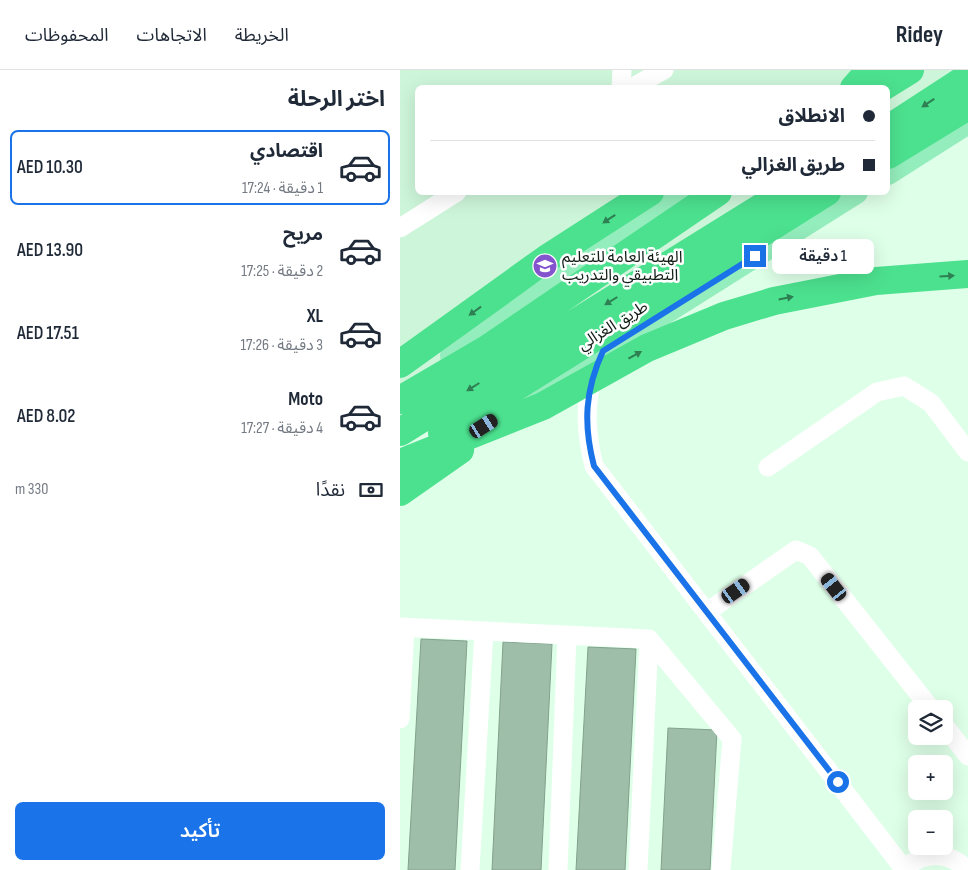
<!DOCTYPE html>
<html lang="ar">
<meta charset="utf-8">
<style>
:root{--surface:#fff;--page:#f6f6f7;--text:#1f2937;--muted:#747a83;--line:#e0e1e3;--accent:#1a73e8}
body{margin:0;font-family:"Sofia Sans Condensed","Noto Sans Arabic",sans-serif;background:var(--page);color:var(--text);direction:rtl;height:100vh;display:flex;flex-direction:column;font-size:19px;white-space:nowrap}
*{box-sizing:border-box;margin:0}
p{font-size:16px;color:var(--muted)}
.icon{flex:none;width:28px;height:28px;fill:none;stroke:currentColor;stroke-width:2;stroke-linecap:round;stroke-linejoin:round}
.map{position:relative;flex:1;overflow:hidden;direction:ltr}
.sheet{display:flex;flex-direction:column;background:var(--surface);width:400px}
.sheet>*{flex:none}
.hud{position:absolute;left:15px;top:15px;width:475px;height:110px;border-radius:8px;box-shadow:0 5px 20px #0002;direction:rtl;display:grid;align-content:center;height:110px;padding:0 15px;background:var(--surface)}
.buttons{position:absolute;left:508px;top:630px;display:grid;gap:10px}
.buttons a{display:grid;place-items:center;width:45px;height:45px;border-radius:8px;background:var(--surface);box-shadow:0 5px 20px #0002;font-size:25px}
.end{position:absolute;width:22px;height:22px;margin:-11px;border:6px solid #1a73e8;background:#fff;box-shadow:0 0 0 2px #fff}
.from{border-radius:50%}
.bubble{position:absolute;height:35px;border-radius:8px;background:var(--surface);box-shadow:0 5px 20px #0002;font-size:16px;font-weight:600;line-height:35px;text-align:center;direction:rtl}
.car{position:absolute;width:15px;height:30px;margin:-15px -8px;border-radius:6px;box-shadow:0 0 4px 1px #0007;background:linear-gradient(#222 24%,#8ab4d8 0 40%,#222 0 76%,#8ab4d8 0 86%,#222 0)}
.hud b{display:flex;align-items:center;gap:18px;height:48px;font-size:19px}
.hud b+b{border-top:1px solid var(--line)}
.hud i{width:12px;height:12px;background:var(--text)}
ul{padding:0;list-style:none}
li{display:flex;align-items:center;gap:15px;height:75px;margin:0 10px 8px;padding:0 5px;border:2px solid transparent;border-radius:8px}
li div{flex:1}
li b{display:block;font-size:19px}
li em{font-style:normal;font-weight:600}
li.current{border-color:var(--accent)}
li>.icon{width:45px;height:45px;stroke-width:1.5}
h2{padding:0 15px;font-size:22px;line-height:60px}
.pay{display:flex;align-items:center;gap:12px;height:55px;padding:0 15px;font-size:19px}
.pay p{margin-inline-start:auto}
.cta{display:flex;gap:10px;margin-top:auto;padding:10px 15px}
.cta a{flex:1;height:58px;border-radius:8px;background:var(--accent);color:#fff;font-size:20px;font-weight:600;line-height:58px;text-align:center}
header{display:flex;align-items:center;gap:30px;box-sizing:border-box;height:70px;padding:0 25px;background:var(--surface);border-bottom:1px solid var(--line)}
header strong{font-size:24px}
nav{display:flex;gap:28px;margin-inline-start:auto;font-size:18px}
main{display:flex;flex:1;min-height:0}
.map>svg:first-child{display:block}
.built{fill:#cdf5d9}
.building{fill:#9fbea9;stroke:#83a18c}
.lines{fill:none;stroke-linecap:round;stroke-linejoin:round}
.minor{stroke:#fff;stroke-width:19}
.major{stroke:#94edbc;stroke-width:24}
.highway{stroke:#4ce18f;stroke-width:28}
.oneway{fill:#2e7f52}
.route{stroke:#1a73e8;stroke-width:6}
.labels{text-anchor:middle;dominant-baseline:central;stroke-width:5;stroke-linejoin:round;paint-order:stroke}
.poi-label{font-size:16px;fill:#111d15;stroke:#fff;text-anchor:start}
.street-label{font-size:16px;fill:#111d15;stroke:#fff}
</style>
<header>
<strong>Ridey</strong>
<nav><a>الخريطة</a><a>الاتجاهات</a><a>المحفوظات</a></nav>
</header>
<main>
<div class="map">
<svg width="568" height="800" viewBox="0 0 568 800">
<rect width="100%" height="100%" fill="#deffe8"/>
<path class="built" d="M0 0H568L488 72V18H18V122L407 123 0 374Z"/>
<path class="building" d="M21 569 67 571 55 800H8Z
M103 572 152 574 141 800H92Z
M188 577 236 579 225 800H176Z
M268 658 317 660 310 800H261Z"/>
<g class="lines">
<path class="minor" d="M221 18 222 0
M231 18 264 0
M0 158 57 122
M194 302C184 334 186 364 194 396L504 799
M368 397 477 322 504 316 531 333 568 382
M307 542 396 480 410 486 531 639
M0 557 249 569 332 669 321 800
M0 649 5 557
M544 655 568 686
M70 800 84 561
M158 800 167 565
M238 800 249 569
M503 800C521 782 549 780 567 800"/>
<path class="major" d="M488 103 568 52
M52 286 289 122
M105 343 456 122"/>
<path class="highway" d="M454 18 470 0
M481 18 510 0
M488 59 568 7
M488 85 568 36
M0 294 146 189 250 122
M0 330 87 279 318 122
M0 362 386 122
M42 363 427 122
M0 393 143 336 247 278 324 246 374 231 476 211 568 204
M0 422 60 380"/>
</g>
<defs><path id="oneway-solid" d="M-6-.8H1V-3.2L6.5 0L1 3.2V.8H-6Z" transform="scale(1.25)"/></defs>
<g class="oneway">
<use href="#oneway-solid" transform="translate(528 33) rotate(147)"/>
<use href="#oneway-solid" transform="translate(209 149) rotate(147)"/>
<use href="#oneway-solid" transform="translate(547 206) rotate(-4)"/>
<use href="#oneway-solid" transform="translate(386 228) rotate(-11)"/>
<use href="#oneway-solid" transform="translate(211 231) rotate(148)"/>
<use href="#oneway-solid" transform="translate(75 241) rotate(144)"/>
<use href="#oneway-solid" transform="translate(235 285) rotate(-29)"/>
<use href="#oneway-solid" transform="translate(73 317) rotate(148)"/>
</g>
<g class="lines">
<path class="route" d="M355 186 203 281C185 320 183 354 194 396L438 712"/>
</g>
<defs>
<symbol id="university-disc" viewBox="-11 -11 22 22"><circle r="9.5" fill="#8354cd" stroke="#fff"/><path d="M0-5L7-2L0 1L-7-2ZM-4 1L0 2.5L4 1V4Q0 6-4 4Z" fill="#fff"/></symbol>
</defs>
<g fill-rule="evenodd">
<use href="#university-disc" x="131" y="182" width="28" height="28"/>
</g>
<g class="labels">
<g class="poi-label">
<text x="162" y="187">الهيئة العامة للتعليم<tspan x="162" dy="18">التطبيقي والتدريب</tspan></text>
</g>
<g class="street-label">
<text transform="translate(213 256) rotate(-32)">طريق الغزالي</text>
</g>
</g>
</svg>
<div class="buttons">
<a><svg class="icon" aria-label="layers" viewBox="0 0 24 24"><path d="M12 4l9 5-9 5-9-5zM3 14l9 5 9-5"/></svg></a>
<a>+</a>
<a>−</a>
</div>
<i class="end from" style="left:438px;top:712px"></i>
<i class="end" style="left:355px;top:186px"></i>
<div class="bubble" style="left:372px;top:169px;width:102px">1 دقيقة</div>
<i class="car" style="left:84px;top:356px;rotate:58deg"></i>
<i class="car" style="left:434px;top:517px;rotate:322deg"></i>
<i class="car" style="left:336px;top:521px;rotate:55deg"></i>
<div class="hud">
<b><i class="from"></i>الانطلاق</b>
<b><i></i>طريق الغزالي</b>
</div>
</div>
<section class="sheet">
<h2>اختر الرحلة</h2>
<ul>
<li class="current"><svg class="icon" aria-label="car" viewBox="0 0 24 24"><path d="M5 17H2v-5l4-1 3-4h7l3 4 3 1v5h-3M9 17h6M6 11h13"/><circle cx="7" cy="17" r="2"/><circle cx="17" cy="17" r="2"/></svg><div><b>اقتصادي</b><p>1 دقيقة · 17:24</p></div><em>AED 10.30</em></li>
<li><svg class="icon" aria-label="car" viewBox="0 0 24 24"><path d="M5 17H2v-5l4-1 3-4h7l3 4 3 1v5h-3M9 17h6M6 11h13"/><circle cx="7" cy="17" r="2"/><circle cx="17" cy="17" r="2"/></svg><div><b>مريح</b><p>2 دقيقة · 17:25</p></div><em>AED 13.90</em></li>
<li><svg class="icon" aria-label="car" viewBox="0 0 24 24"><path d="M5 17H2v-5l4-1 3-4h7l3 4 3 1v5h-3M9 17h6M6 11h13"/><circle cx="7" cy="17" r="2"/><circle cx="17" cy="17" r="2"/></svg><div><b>XL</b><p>3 دقيقة · 17:26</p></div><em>AED 17.51</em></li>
<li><svg class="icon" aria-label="car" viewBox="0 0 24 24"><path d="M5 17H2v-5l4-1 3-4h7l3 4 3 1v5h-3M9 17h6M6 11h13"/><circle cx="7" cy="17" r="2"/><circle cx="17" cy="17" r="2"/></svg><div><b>Moto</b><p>4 دقيقة · 17:27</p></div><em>AED 8.02</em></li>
</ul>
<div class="pay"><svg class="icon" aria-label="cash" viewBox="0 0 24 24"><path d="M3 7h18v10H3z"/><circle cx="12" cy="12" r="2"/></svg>نقدًا<p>330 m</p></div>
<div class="cta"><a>تأكيد</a></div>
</section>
</main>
